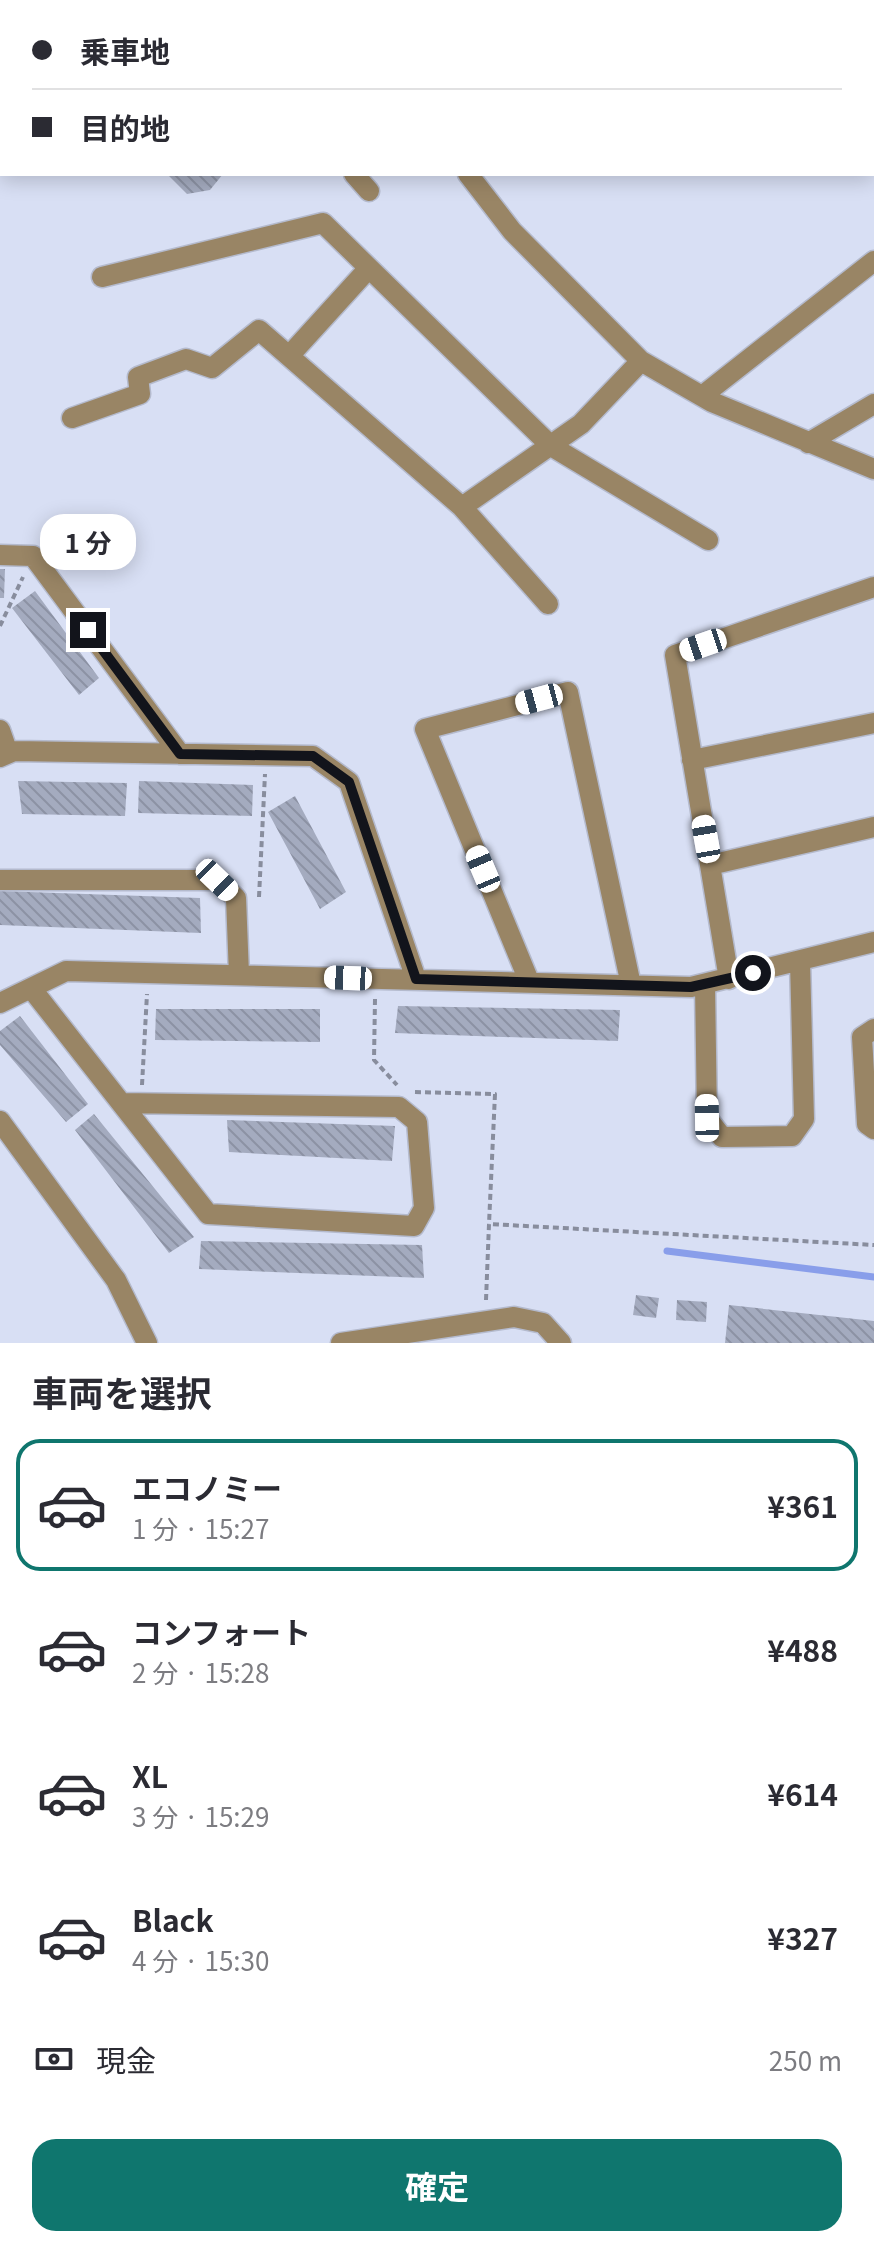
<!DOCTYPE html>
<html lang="ja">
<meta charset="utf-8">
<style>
:root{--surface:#fff;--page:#f2f2f3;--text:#2b2b33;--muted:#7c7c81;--line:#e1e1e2;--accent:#0f766e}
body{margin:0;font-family:Georgia,"Noto Sans JP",serif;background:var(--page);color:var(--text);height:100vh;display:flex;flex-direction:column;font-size:30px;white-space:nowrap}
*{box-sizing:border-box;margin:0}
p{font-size:26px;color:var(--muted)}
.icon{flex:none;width:44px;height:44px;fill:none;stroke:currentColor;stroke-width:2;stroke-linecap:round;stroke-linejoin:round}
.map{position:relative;height:1343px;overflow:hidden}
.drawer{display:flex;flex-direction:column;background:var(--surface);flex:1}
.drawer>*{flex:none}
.banner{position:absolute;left:0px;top:0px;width:874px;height:176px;box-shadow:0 4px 20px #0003;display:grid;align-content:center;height:176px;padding:0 32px;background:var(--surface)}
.end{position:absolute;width:36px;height:36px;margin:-18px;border:10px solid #12141b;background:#fff;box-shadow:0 0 0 4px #fff}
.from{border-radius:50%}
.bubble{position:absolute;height:56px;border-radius:24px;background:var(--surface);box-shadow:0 4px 20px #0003;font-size:26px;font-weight:700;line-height:56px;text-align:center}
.car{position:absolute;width:24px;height:48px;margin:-24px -12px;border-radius:10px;box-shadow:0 0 6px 2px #0007;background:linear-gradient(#fff 24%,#345 0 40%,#fff 0 76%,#345 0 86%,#fff 0)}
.banner b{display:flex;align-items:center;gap:28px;height:76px;font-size:30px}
.banner b+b{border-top:2px solid var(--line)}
.banner i{width:20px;height:20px;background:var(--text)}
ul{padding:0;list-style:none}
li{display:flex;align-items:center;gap:24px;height:132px;margin:0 16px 12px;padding:0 16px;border:4px solid transparent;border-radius:24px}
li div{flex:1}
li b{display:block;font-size:30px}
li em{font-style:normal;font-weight:700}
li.on{border-color:var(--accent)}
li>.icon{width:72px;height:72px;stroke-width:1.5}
h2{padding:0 32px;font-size:36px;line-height:96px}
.pay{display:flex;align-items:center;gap:20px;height:88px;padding:0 32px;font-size:30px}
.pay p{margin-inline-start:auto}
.button{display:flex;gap:16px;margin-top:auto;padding:16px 32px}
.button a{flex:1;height:92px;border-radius:24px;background:var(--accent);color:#fff;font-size:32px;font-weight:700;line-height:92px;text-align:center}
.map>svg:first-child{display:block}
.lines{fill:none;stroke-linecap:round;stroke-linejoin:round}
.stream{stroke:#899eea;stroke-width:7}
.building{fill:url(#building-back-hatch)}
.minor-casing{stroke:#b4bacd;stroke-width:23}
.path{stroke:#888d9d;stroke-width:4;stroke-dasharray:6 4;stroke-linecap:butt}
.minor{stroke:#998565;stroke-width:20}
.route{stroke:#12141b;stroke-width:10}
</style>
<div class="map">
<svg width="874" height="1343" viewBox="0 0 874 1343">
<defs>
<pattern id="building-back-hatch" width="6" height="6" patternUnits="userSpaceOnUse" patternTransform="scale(2)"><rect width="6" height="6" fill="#a4abbf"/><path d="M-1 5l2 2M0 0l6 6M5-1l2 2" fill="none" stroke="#8c92a4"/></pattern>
</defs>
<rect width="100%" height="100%" fill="#d8dff4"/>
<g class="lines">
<path class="stream" d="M667 1251 874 1277"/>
</g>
<path class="building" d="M167 174H223L210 190 187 194Z
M0 569H5L4 598H0Z
M35 591 99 678 79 695 12 608Z
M18 781 127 783 125 816 22 814Z
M139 781 253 785 252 816 138 813Z
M295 796 346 892 320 909 268 812Z
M0 891 200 898 201 933 0 925Z
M398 1006 620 1010 618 1041 395 1033Z
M156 1009H320V1042L155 1040Z
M20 1016 88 1104 66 1122 0 1045V1031Z
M94 1114 194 1237 169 1253 75 1130Z
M227 1120 395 1126 392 1161 229 1152Z
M201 1241 422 1245 424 1278 199 1269Z
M636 1295 659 1298 656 1318 633 1315Z
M677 1300 707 1302 706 1322 676 1320Z
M729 1305 874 1321V1343H725Z"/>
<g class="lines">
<defs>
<path id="minor" d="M256 0 261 2
M811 0 813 2
M872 113 874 117
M354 174 369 191
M468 174 512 231 641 361 712 402 874 469
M102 277 323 223 551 446 708 540
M289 356 369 268
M702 396 874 261
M72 418 140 394 138 377 186 359 212 368 259 330 462 507 548 604
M808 443 874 404
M462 507 581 424 641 361
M0 555 33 556 180 754
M0 730 8 753
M0 757 14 751 313 756 349 782 416 979
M692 760 874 723
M710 865 874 827
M0 880H217L236 898 239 975
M729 979 675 655 874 587
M529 981 425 729 568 692 631 985
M705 985 707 1118 722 1137 792 1136 804 1119 800 961
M31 988 208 1214 414 1226 424 1208 417 1122 399 1107 121 1103
M0 1003 66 971 691 987 874 942
M874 1029 862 1037 867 1124 874 1129
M0 1121 116 1280 147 1343
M341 1343 514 1317 543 1323 561 1343"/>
</defs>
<use href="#minor" class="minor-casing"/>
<path class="path" d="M0 626 23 577
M259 897 265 774
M375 999 374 1060 397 1085
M142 1085 147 994
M415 1092 495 1094 489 1224
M486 1300 489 1224 874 1245"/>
<use href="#minor" class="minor"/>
</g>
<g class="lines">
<path class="route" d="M88 630 180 754 313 756 349 782 416 979 691 987 753 973"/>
</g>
</svg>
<i class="end from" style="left:753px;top:973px"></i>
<i class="end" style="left:88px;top:630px"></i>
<div class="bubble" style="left:40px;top:514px;width:96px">1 分</div>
<i class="car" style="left:703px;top:645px;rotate:251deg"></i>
<i class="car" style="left:539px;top:699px;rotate:255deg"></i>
<i class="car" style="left:706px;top:839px;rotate:350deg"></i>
<i class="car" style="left:483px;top:869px;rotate:337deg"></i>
<i class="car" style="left:217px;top:880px;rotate:134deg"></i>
<i class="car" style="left:348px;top:978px;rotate:272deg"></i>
<i class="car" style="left:707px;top:1118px;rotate:359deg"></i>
<div class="banner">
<b><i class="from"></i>乗車地</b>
<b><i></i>目的地</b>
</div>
</div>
<section class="drawer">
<h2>車両を選択</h2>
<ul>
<li class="on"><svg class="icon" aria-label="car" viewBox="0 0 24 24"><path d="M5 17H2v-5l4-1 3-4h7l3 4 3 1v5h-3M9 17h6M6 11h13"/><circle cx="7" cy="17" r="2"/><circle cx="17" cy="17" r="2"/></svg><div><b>エコノミー</b><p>1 分 · 15:27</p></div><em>¥361</em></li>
<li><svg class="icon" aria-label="car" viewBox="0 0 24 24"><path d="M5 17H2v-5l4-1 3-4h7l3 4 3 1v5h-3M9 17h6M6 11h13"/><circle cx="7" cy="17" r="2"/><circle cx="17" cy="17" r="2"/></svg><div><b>コンフォート</b><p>2 分 · 15:28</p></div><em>¥488</em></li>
<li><svg class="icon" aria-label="car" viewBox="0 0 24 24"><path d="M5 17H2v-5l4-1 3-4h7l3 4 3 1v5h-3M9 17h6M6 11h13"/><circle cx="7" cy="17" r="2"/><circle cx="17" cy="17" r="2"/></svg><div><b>XL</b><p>3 分 · 15:29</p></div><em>¥614</em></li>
<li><svg class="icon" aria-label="car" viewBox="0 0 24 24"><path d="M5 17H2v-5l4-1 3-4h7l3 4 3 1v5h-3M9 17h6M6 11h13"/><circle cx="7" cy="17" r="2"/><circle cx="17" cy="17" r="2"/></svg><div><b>Black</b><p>4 分 · 15:30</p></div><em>¥327</em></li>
</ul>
<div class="pay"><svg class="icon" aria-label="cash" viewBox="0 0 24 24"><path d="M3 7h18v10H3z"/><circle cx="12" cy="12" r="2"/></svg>現金<p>250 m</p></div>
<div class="button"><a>確定</a></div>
</section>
